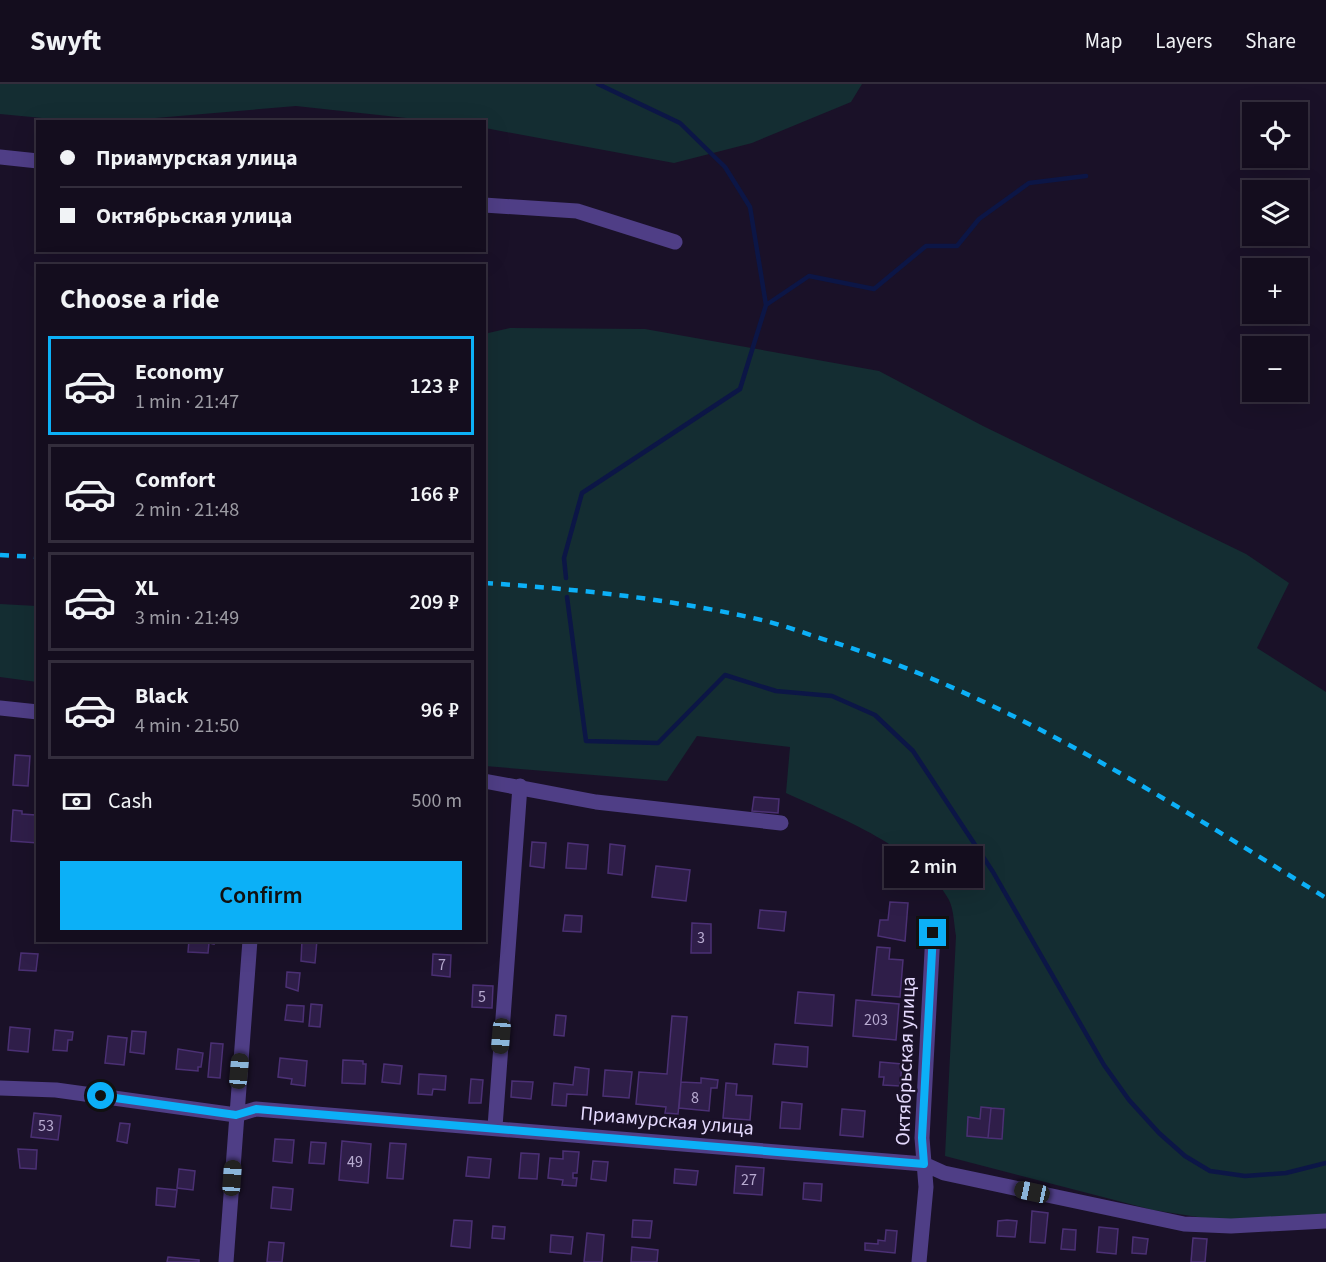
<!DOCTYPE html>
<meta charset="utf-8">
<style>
:root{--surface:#140d1e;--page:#1d1627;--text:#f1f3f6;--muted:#9d9ca4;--line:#332d3c;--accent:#0cb0f7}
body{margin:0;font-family:"Source Sans 3",sans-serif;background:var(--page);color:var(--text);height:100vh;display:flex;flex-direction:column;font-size:22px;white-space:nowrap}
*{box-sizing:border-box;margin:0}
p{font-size:20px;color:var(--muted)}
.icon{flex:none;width:33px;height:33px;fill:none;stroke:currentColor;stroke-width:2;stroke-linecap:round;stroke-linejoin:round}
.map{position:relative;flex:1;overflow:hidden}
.panel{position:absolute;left:36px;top:180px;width:450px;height:678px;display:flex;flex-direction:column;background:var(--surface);border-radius:0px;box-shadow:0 6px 24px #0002,0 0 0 2px var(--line)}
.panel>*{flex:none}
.hud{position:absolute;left:36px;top:36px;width:450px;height:132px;border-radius:0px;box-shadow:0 6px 24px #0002,0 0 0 2px var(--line);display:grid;align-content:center;height:132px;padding:0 24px;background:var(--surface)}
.fabs{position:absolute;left:1242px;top:18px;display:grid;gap:12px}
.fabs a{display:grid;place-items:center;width:66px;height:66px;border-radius:0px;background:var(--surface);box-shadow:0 6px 24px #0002,0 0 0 2px var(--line);font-size:30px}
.end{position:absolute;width:27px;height:27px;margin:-14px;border:8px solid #0cb0f7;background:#111;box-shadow:0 0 0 3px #111}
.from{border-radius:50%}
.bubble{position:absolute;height:42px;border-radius:0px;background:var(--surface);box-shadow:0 6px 24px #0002,0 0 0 2px var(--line);font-size:20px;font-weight:600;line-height:42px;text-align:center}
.car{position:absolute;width:18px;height:36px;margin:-18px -9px;border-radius:8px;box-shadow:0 0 4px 2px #0007;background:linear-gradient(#222 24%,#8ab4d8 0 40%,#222 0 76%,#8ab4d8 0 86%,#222 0)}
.hud b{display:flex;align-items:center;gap:21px;height:57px;font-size:22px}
.hud b+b{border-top:2px solid var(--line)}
.hud i{width:15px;height:15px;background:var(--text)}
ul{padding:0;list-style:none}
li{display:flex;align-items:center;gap:18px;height:99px;margin:0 12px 9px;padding:0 12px;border:3px solid var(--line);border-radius:0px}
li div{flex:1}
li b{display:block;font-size:22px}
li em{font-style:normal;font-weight:600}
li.current{border-color:var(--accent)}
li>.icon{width:54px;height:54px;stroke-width:1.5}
h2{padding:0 24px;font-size:27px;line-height:72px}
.pay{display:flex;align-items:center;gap:15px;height:66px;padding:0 24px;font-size:22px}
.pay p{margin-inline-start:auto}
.button{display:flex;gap:12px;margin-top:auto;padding:12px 24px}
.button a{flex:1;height:69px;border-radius:0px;background:var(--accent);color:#111;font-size:24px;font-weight:600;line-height:69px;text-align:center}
header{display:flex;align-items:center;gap:36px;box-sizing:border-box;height:84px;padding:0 30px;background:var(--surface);border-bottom:2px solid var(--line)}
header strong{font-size:28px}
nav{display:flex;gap:33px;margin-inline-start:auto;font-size:21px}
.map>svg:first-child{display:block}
.green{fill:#142d32}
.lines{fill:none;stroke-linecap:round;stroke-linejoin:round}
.stream{stroke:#0c1646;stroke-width:4.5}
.building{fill:#2f1e49;stroke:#4b3074;stroke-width:1.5}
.minor{stroke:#4f3e86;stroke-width:15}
.rail{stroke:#0cb0f7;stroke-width:4.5;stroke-dasharray:9 8;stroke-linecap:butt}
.route{stroke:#0cb0f7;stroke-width:8}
.labels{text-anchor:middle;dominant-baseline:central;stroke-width:5;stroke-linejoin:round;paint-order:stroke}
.number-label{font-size:16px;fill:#b8abd1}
.street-label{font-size:20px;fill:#e5dafe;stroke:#1a1128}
</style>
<header>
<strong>Swyft</strong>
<nav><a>Map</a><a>Layers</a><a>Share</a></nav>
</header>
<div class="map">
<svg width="1326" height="1178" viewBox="0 0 1326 1178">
<rect width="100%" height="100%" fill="#1a1128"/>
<path class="green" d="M0 0H862L851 18 752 59 674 79 485 44 484 38 434 37 296 22 108 38 74 37 0 30Z
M510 244 645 245 879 287 983 342 1246 470 1289 499 1257 564 1326 608V1132L1236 1139 1153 1126 945 1072 956 852C954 841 954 826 949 816 923 766 836 732 786 709L790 663 697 652 667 697 485 682 484 250Z
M0 520 37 522V598L0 593Z"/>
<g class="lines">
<path class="stream" d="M766 221 809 192 874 205 926 162H957L979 135 1029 99 1086 92
M566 494 564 474 582 409 740 305 766 221 750 123 725 83 680 39 598 0
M567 513 586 657 658 659 725 591 776 607 832 612 875 631 913 667 993 788 1104 981 1129 1016 1159 1049 1185 1072 1210 1087 1245 1092 1286 1089 1326 1079"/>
</g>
<path class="building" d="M15 671 30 672 28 702 13 701Z
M754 713 779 715 778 729 752 727Z
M13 726 22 727V730L36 731 38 728V759L11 757Z
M532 758 546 759 544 784 530 782Z
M568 759 588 761 586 785 566 784Z
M610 760 625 762 622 791 608 789Z
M656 782 690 786 686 817 652 813Z
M890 818 908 819 905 857 878 852 880 836H888Z
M760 826 786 828 784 847 758 844Z
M565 831 582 832 581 848 563 847Z
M692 839 711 840V869H691Z
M189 856H214V860L209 859 208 869 188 868Z
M302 856H317L315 879 301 877Z
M877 863 890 864 889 875 903 876 900 913 872 911Z
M21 869 38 870 36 887 19 886Z
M433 870 451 871 450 893 432 891Z
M287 888 300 889 298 907 286 903Z
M473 901 493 902 492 924 472 923Z
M798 908 834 911 832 942 795 939Z
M856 916 899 920 896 956 853 952Z
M311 920 322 921 320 943 309 942Z
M287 921 304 922 303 938 285 936Z
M556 931 566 932 564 952 554 951Z
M672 932 687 933 678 1030 665 1029 666 1023 636 1020 639 988 667 990Z
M10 943 30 945 28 968 8 966Z
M55 946 73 948 72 956H68L67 967 53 966Z
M132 947 146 948 144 970 130 968Z
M108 952 127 954 124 981 105 979Z
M211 959 223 960 220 994 208 993Z
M775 960 808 963 807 983 773 980Z
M178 965 203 969 201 983H198V987L176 985Z
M280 974 307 977 305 1002 291 1000 292 995 278 993Z
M343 976 363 977V980H366L365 1000 342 999Z
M880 978 902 980 900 1002 883 1001 884 993H879Z
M384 980 402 982 400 1000 382 998Z
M575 983 589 985 587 1011 567 1010 566 1022 552 1021 554 999 573 1001Z
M605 986 632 988 629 1014 603 1012Z
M419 990 446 992 445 1006 433 1005 432 1011 418 1010Z
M701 994 718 996 717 1004H711L709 1027 679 1024 681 998 701 999Z
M471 995 483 996 481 1019H469Z
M512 997 533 998 531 1015 511 1013Z
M726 999 737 1000 736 1011 752 1012 750 1036 723 1034Z
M782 1018 802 1020 800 1045 780 1044Z
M981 1023 991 1024 988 1054 967 1052 968 1033 980 1035Z
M991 1024 1004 1025 1002 1055 988 1054Z
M842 1025 865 1027 863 1053 840 1051Z
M34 1029 61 1032 58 1056 31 1053Z
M120 1039 130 1040 127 1059 117 1057Z
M275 1055 294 1056 292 1079 273 1077Z
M342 1057 371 1060 368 1099 339 1096Z
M311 1058 326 1059 324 1080 309 1079Z
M390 1059 406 1060 403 1095 387 1094Z
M18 1065 37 1066 36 1085 20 1084Z
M563 1067 579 1068 577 1089H573V1094H577L576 1102 562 1101 563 1096 548 1094 550 1074 563 1075Z
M521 1069 539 1070 537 1095 519 1094Z
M468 1073 491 1075 489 1094 466 1092Z
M593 1077 608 1078 606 1097 591 1095Z
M736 1082 764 1084 762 1111 734 1109Z
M179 1085 195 1087 193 1106 177 1104Z
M675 1085 698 1087 696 1101 674 1099Z
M804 1099 822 1100 821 1117 803 1115Z
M273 1103 293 1105 291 1126 271 1124Z
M157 1104 177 1106 175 1123 156 1121Z
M1032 1127 1048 1129 1045 1159 1030 1158Z
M454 1136 472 1137 470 1164 451 1162Z
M633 1136 652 1137 650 1154 632 1153Z
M1007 1136 1017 1137 1015 1153 997 1152 998 1137Z
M493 1142 505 1143 504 1155 492 1154Z
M1099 1143 1118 1145 1116 1170 1097 1168Z
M1063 1145 1076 1146 1075 1166 1061 1165Z
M886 1146 897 1147 895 1169 865 1166V1159L878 1160V1156L885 1157Z
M587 1149 604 1151 602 1178H584Z
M551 1151 573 1153 571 1170 550 1168Z
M1133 1153 1148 1155 1146 1170 1132 1169Z
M1193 1154 1207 1155 1205 1178H1191Z
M269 1158 284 1159 282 1178H267Z
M632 1163 658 1166 657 1178H631Z
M168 1173 199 1176V1178H167Z"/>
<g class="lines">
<path class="minor" d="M0 73 38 77
M484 121 577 127 675 158
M0 624 38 628
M484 697 596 718 781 739
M0 1004 56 1006 236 1031 256 1025 924 1080 944 1089 1184 1140 1231 1142 1326 1137
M495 1043 520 702
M226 1178 250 856
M919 1178 926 1103 922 1054 933 849"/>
<path class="rail" d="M0 471 38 473
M484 499C579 505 673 515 766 537 789 543 812 552 836 559 1013 616 1169 717 1326 814"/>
</g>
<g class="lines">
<path class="route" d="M101 1012 236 1031 256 1025 924 1080 922 1054 933 849"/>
</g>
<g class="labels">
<g class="number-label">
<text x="701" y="854">3</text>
<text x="442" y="881">7</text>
<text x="482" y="913">5</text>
<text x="876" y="936">203</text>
<text x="695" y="1014">8</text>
<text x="46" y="1042">53</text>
<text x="355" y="1078">49</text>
<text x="749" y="1096">27</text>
</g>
<g class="street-label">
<text transform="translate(906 977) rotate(-88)">Октябрьская улица</text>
<text transform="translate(667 1037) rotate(5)">Приамурская улица</text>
</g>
</g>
</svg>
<div class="fabs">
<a><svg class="icon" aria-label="locate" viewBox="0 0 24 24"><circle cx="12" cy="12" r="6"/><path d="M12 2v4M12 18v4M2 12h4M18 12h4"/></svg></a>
<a><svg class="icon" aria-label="layers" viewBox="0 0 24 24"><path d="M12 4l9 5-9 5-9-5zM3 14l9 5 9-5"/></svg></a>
<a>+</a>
<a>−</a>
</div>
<i class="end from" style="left:101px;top:1012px"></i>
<i class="end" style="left:933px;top:849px"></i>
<div class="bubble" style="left:884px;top:762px;width:99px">2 min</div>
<i class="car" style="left:501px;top:952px;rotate:185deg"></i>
<i class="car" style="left:239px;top:987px;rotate:5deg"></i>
<i class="car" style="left:232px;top:1094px;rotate:4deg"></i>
<i class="car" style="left:1032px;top:1108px;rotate:282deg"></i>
<div class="hud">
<b><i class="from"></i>Приамурская улица</b>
<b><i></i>Октябрьская улица</b>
</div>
<section class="panel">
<h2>Choose a ride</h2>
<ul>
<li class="current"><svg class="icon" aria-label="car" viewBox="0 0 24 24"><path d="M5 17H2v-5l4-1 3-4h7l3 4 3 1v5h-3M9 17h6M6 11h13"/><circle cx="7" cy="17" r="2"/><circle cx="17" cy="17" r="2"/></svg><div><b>Economy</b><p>1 min · 21:47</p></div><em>123 ₽</em></li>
<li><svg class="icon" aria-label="car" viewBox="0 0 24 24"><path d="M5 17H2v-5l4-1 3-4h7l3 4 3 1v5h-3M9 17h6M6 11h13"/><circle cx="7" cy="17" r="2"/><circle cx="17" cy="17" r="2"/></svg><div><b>Comfort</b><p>2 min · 21:48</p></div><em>166 ₽</em></li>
<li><svg class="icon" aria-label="car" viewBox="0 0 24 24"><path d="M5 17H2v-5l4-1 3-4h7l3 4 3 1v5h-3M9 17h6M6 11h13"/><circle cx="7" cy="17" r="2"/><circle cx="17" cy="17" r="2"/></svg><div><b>XL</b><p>3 min · 21:49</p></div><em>209 ₽</em></li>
<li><svg class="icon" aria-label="car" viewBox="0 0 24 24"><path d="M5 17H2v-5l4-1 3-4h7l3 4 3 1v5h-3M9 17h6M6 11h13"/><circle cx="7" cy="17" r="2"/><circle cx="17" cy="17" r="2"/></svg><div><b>Black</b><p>4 min · 21:50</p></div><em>96 ₽</em></li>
</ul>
<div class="pay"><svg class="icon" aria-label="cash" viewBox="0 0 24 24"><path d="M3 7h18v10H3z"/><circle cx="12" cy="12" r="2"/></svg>Cash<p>500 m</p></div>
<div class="button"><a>Confirm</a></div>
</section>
</div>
